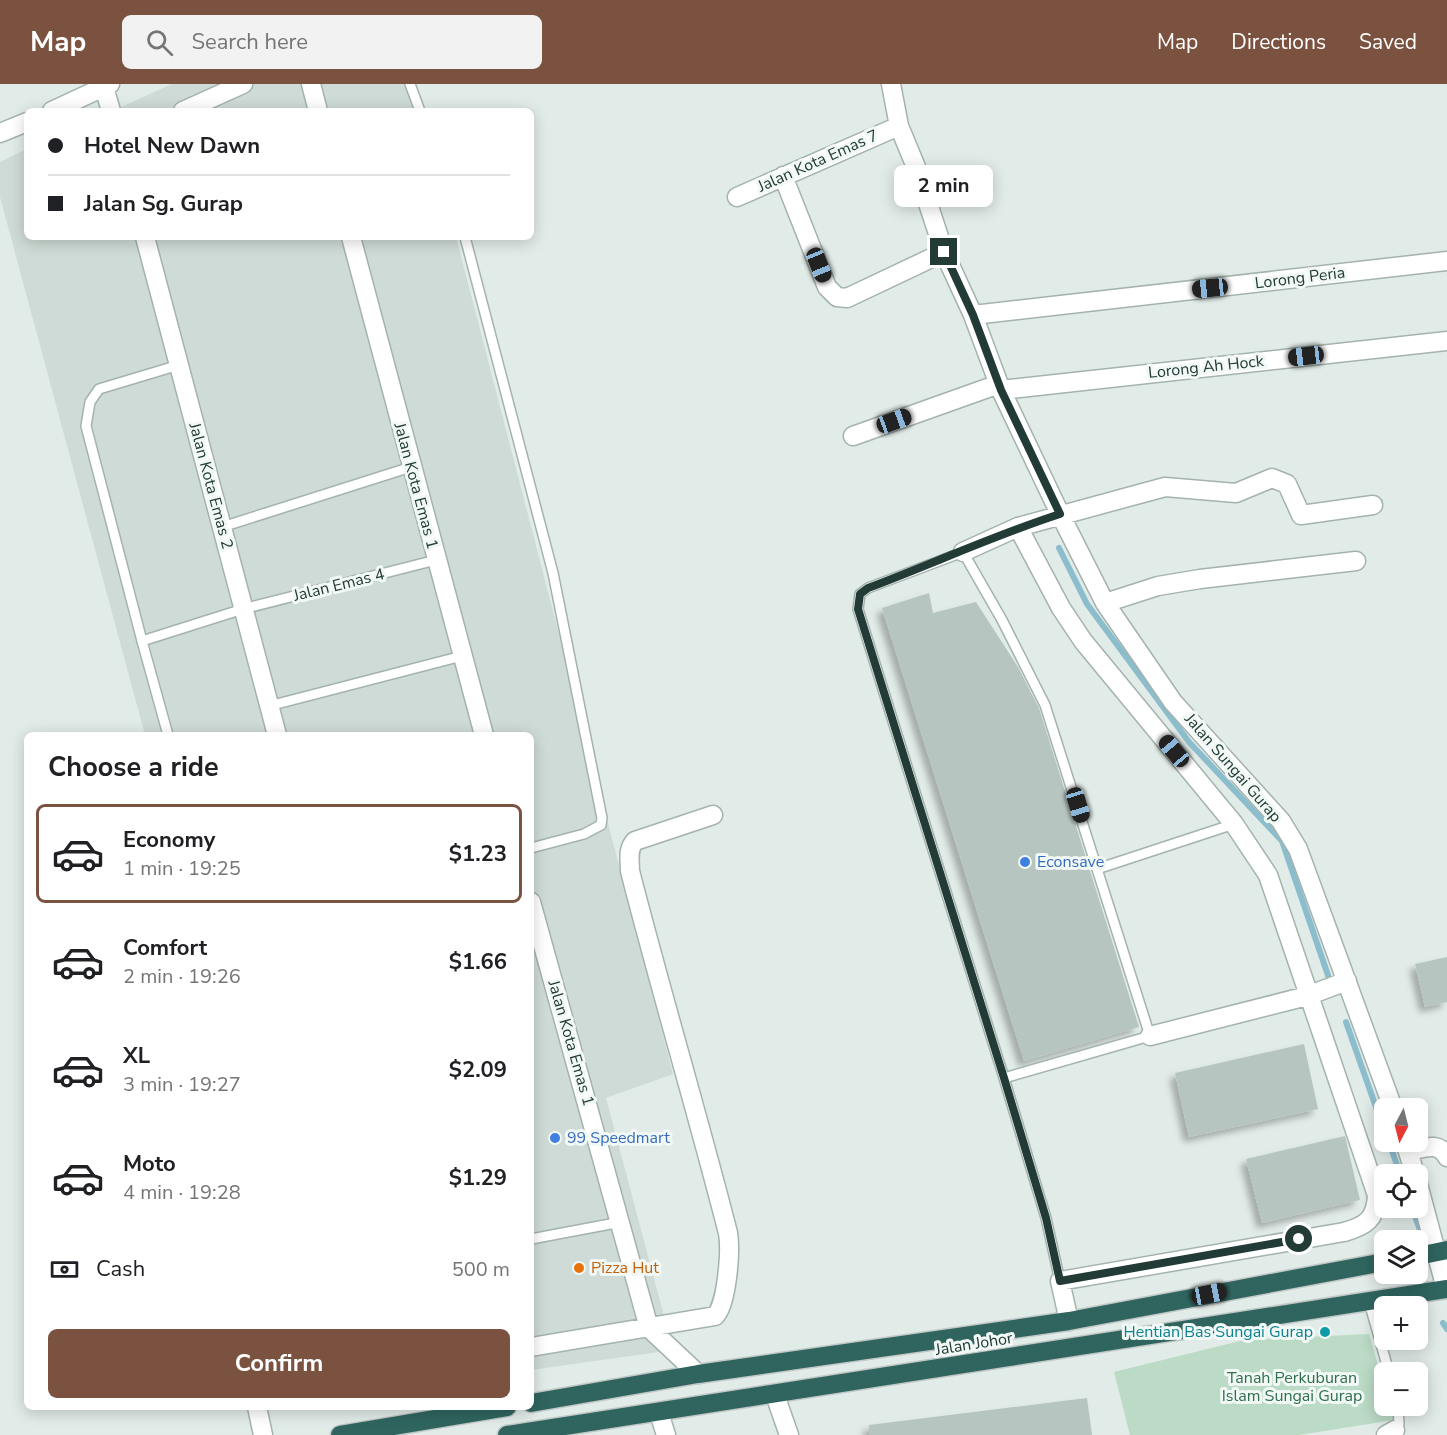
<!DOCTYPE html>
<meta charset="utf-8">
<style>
:root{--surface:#fff;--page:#f2f2f2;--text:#202124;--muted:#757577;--line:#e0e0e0;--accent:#7b523f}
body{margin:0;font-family:"Nunito Sans",sans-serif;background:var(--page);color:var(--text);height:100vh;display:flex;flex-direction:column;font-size:22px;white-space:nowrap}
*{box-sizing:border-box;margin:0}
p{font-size:20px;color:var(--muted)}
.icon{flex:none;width:33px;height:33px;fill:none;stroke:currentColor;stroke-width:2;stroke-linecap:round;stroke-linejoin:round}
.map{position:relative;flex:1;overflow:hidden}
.details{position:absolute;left:24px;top:648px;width:510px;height:678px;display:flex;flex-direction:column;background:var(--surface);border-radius:9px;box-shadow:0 3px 15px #0003}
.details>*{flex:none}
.banner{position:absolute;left:24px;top:24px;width:510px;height:132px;border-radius:9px;box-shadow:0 3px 15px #0003;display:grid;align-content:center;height:132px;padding:0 24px;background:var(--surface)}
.needle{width:39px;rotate:187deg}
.fabs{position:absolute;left:1374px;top:1014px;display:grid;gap:12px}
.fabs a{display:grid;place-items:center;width:54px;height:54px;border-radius:9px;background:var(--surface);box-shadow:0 3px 15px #0003;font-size:30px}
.end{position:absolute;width:27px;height:27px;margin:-14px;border:8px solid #223b36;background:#fff;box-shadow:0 0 0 3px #fff}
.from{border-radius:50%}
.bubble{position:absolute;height:42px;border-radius:9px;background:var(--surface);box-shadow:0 3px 15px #0003;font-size:20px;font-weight:700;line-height:42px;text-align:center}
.car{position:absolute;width:18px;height:36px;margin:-18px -9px;border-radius:8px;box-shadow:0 0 4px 2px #0007;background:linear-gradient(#222 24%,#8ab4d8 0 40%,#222 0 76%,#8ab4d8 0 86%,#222 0)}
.banner b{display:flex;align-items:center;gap:21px;height:57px;font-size:22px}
.banner b+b{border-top:2px solid var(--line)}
.banner i{width:15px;height:15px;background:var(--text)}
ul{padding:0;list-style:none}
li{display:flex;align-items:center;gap:18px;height:99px;margin:0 12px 9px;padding:0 12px;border:3px solid transparent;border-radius:9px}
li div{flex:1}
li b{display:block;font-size:22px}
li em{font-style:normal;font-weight:700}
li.selected{border-color:var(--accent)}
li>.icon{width:54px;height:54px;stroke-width:1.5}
h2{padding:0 24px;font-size:27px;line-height:72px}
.pay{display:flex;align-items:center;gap:15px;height:66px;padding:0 24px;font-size:22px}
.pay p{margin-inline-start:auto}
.action{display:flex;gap:12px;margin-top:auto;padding:12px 24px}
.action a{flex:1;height:69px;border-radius:9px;background:var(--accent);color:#fff;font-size:24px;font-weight:700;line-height:69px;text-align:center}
header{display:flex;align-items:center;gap:36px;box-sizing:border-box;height:84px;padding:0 30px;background:var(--accent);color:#fff}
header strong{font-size:28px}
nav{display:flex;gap:33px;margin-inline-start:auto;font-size:21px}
.search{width:420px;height:54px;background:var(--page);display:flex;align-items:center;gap:15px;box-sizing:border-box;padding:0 21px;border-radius:9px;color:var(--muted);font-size:22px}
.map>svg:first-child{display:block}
.built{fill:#cfdbd6}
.green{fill:#bbdbc6}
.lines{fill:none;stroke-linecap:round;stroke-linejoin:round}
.stream{stroke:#8cbdcd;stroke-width:6}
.building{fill:#b7c5c1;filter:url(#shadow)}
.lane-casing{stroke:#a4b3ae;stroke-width:12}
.street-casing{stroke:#a4b3ae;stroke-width:21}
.highway-casing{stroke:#c1c8c7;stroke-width:21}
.lane{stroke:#fff;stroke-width:9}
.street{stroke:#fff;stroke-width:18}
.highway{stroke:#30655f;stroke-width:18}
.route{stroke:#223b36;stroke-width:8}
.shop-dot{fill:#3f7fe0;stroke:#f1f8f5;stroke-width:2}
.food-dot{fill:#e8710a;stroke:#f1f8f5;stroke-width:2}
.culture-dot{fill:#0f9aa8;stroke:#f1f8f5;stroke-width:2}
.labels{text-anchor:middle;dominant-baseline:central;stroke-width:6;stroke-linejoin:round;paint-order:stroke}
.street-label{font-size:16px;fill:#223b36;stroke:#f1f8f5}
.shop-label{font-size:16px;fill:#366cbe;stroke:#f1f8f5;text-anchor:start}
.food-label{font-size:16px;fill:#c56008;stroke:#f1f8f5;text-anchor:start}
.culture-label{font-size:16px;fill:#0d838f;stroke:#f1f8f5;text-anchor:end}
.park-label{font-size:16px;fill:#2f6f4d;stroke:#f1f8f5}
</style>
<header>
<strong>Map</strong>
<div class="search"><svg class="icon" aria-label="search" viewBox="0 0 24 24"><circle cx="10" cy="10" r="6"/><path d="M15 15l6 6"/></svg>Search here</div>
<nav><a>Map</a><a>Directions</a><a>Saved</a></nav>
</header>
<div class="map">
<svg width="1447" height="1351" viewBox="0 0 1447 1351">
<defs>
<filter id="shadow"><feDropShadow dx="-5.5" dy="5.5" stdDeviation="3" flood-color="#0004"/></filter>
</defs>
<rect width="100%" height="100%" fill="#e1ebe7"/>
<path class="built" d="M172 0H416L423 27H112Z
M27 65V153H456L673 990 606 1014 673 1266 531 1286V651H145L0 113V78Z"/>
<path class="green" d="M1369 1250 1384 1302V1322H1390L1394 1336 1299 1351H1130L1114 1288 1244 1256Z"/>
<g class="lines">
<path class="stream" d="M1059 464 1087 520 1189 658 1282 757 1331 900
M1346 938 1384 1046
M1389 1058 1400 1090
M1412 1124 1424 1157
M1443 1239 1447 1245"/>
</g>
<path class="building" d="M929 509 933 529 976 518 1018 583 1039 624 1139 943 1024 977 882 524Z
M1447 873V918L1425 923 1415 880Z
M1304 960 1318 1025 1189 1053 1175 989Z
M1345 1052 1360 1116 1262 1139 1246 1075Z
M1087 1314 1092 1351H869V1341Z"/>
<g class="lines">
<defs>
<path id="lane" d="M410 0 420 27
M465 153 553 489 602 734 601 741 584 750 531 764
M179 281 99 305 90 318 86 342 142 557 243 525 436 476
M222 443 411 383
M142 557 168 651
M269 622 462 572
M1097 785 1234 740
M1004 994 858 525 860 510 868 504 963 468 1002 536 1045 621 1150 952 1004 994 1046 1134 1060 1197
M531 1155 621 1138
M1369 1218 1389 1288
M1395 1346 1399 1340 1398 1322"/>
<path id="street" d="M311 0 318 27
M891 0 899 42 916 83 944 168 973 231 1001 306 1060 430 1105 519 1173 618 1281 737 1298 765 1393 1024
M104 3 111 27
M52 27 110 0
M183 27 243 0
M0 49 27 38
M783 92 827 203 837 213 847 214 944 168
M737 113 899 42
M145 153 277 651
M351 153 484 651
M973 231 1447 177
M1001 306 1447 257
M853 352 999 300
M1018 443 1061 524 1083 557 1234 740 1268 791 1377 1111C1376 1135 1366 1142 1344 1148L1060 1197 1069 1237
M963 468 1018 443 1165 403 1236 409 1272 394 1287 400 1301 431 1373 421
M1105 519 1158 502 1200 495 1356 477
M531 818 649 1244 698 1290
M1150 952 1307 912 1347 897
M1405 1058 1415 1090
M1409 1067C1424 1064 1439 1057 1447 1073
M1418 1100 1446 1205
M531 1263 715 1232C727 1221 731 1166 728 1149 697 1028 661 908 630 787 630 777 627 765 635 757L713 731
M775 1311 789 1351
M257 1323 263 1351
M659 1329 666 1351
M1386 1351 1395 1346"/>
<path id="highway" d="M1418 1172 1447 1166
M531 1319 698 1290 1069 1237 1384 1178
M340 1351 507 1323
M507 1351 1447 1205"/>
</defs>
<use href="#lane" class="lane-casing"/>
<use href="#street" class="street-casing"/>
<use href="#highway" class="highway-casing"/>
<use href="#lane" class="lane"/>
<use href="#street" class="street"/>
<use href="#highway" class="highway"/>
</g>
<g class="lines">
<path class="route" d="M944 168 973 231 1001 306 1060 430C995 451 932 480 868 504L860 510 858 525 1004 994 1046 1134 1060 1197 1299 1155"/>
</g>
<g class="shop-dot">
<circle cx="1025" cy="778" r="6"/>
<circle cx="555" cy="1054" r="6"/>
</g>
<circle class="food-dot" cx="579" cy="1184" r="6"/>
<circle class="culture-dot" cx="1325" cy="1248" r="6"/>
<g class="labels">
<g class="street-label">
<text transform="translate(818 77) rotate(-24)">Jalan Kota Emas 7</text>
<text transform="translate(1300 194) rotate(-7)">Lorong Peria</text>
<text transform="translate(1206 283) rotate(-6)">Lorong Ah Hock</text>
<text transform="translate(211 402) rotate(75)">Jalan Kota Emas 2</text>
<text transform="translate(416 402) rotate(75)">Jalan Kota Emas 1</text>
<text transform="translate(339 501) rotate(-14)">Jalan Emas 4</text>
<text transform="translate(1233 684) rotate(49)">Jalan Sungai Gurap</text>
<text transform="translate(571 959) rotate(74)">Jalan Kota Emas 1</text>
<text transform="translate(974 1260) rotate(-9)">Jalan Johor</text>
</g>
<g class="shop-label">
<text x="1037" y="778">Econsave</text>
<text x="567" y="1054">99 Speedmart</text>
</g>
<g class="food-label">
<text x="591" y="1184">Pizza Hut</text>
</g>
<g class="culture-label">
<text x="1313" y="1248">Hentian Bas Sungai Gurap</text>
</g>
<g class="park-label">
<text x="1292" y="1294">Tanah Perkuburan<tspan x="1292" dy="18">Islam Sungai Gurap</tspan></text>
</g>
</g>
</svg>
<div class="fabs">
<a><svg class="needle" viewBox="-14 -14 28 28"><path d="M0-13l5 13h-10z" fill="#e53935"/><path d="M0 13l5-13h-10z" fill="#757577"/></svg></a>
<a><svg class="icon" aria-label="locate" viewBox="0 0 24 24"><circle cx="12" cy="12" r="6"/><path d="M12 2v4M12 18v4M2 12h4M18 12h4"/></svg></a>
<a><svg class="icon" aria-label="layers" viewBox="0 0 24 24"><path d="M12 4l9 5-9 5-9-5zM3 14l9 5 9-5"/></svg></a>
<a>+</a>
<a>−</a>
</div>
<i class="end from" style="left:1299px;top:1155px"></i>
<i class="end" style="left:944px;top:168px"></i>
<div class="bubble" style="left:894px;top:81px;width:99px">2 min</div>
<i class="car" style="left:819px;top:181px;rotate:158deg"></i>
<i class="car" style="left:1210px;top:204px;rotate:264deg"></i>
<i class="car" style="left:1306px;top:272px;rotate:263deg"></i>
<i class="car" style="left:894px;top:337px;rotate:70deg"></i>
<i class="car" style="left:1174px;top:667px;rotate:320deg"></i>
<i class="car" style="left:1078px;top:721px;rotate:163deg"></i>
<i class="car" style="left:1209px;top:1210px;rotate:79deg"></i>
<div class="banner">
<b><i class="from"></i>Hotel New Dawn</b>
<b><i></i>Jalan Sg. Gurap</b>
</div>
<section class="details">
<h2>Choose a ride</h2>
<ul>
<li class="selected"><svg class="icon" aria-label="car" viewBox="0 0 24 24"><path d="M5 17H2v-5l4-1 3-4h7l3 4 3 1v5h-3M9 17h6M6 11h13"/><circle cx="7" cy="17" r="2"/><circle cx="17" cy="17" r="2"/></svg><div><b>Economy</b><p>1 min · 19:25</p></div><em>$1.23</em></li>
<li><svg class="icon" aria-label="car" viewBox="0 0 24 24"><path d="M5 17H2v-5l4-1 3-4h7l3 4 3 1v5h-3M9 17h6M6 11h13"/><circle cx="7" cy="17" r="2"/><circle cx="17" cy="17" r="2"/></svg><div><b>Comfort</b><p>2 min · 19:26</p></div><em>$1.66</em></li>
<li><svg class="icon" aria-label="car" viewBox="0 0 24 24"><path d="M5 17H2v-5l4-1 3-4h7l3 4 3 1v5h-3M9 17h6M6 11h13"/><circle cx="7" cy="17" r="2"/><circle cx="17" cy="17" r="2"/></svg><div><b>XL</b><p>3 min · 19:27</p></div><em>$2.09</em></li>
<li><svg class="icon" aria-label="car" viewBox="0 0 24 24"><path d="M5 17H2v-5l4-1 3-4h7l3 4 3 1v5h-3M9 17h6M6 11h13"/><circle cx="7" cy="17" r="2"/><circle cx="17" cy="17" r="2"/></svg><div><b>Moto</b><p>4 min · 19:28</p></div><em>$1.29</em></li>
</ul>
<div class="pay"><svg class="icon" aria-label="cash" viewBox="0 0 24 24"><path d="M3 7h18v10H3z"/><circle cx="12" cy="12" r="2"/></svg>Cash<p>500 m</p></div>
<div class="action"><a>Confirm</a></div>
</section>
</div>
